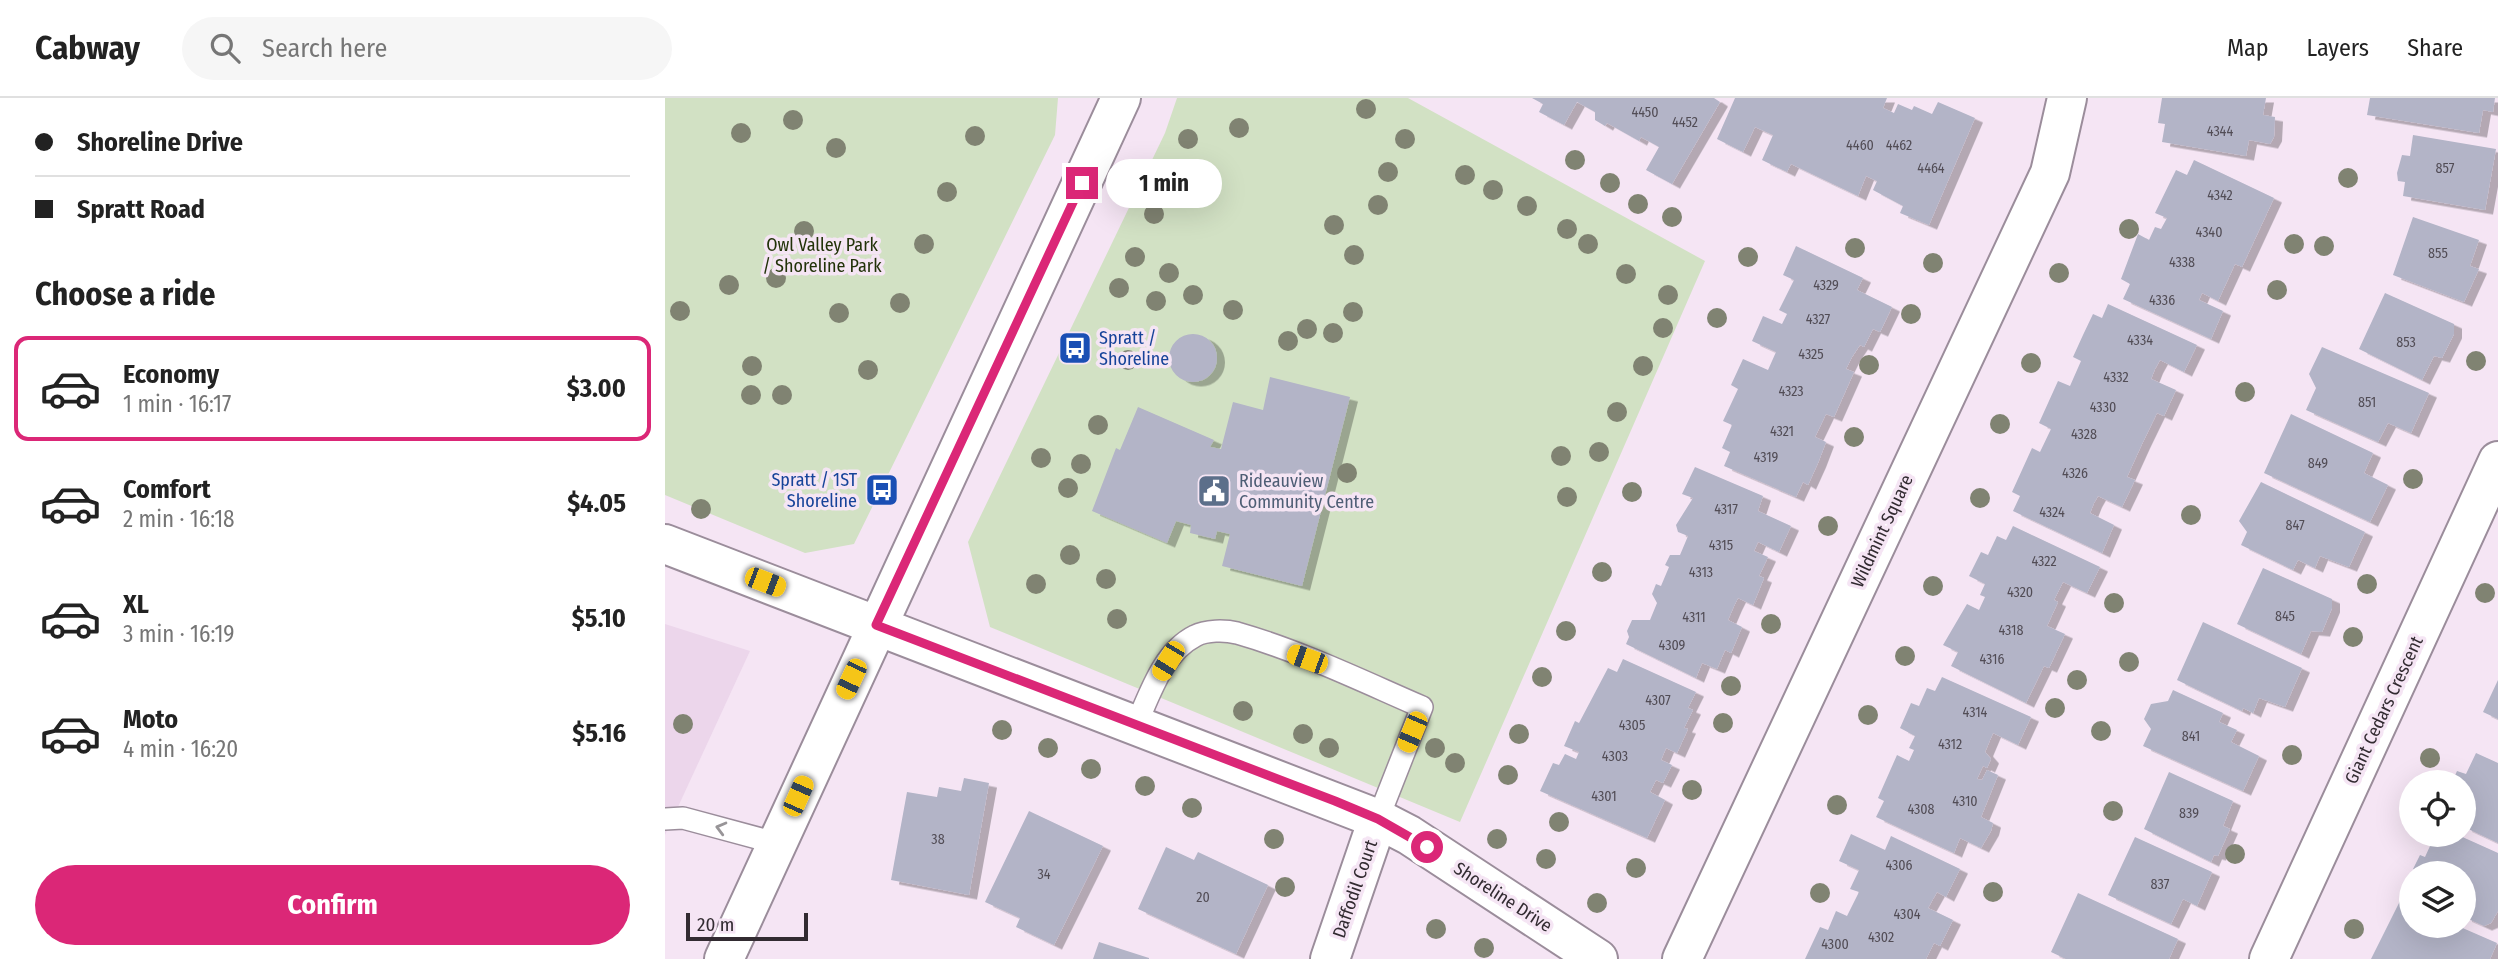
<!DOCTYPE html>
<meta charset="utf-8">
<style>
:root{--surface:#fff;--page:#f6f6f6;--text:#222;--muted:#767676;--line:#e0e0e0;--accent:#db2777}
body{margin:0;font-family:"Fira Sans Condensed",sans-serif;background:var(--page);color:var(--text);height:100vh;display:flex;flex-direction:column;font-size:26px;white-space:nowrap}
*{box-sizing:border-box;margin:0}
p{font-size:23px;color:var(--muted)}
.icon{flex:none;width:38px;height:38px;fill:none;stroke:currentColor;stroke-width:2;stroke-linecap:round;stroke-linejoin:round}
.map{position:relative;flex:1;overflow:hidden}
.side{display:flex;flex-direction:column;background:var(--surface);width:665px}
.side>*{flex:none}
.guide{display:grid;align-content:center;height:154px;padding:0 35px;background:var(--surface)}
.buttons{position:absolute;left:1734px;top:672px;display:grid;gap:14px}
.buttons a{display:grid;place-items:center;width:77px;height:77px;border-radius:50%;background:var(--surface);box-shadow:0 7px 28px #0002;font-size:35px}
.scale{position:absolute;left:21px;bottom:18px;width:122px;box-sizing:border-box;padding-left:7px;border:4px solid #322b31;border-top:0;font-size:19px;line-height:24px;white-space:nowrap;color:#322b31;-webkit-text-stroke:5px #f5e5f4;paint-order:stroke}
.end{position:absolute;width:32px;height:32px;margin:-16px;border:9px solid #db2777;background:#fff;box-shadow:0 0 0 4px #fff}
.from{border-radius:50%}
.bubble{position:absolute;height:49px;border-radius:24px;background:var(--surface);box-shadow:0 7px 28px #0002;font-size:23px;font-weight:700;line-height:49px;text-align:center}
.car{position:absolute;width:21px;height:42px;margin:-21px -10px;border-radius:9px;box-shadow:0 0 5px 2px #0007;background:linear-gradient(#f5c518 24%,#345 0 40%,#f5c518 0 76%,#345 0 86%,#f5c518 0)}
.guide b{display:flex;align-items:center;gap:24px;height:66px;font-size:26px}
.guide b+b{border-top:2px solid var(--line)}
.guide i{width:18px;height:18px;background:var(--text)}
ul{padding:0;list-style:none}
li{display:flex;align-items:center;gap:21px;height:105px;margin:0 14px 10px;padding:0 21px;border:4px solid transparent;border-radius:14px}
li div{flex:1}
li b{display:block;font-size:26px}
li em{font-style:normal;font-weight:700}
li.selected{border-color:var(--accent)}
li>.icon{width:63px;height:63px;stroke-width:1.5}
h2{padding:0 35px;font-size:32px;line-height:84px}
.action{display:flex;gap:14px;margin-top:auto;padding:14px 35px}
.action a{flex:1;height:80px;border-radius:42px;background:var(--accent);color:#fff;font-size:28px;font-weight:700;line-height:80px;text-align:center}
header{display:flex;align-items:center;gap:42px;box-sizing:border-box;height:98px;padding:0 35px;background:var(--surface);border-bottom:2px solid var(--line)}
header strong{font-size:33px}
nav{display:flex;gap:38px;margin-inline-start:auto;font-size:24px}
.search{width:490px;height:63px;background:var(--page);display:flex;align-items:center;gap:18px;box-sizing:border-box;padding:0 24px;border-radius:38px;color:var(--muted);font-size:26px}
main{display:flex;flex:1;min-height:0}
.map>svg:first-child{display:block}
.built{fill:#ecd6eb}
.green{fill:#d2e1c4}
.building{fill:#b3b4c7;filter:url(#shadow)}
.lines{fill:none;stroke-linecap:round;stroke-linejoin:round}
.lane-casing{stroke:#9b8d9b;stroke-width:24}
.street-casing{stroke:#9b8d9b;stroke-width:42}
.secondary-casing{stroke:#9b8d9b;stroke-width:42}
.lane{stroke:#fff;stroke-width:21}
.street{stroke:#fff;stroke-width:38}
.secondary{stroke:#fff;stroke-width:38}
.tree{fill:#808372}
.oneway{stroke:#989598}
.route{stroke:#db2777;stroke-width:9}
.labels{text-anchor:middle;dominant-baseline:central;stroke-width:7;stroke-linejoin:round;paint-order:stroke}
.number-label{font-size:14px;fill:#524d56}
.park-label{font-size:18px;fill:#213208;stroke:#f5e5f4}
.transit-label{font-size:18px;fill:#164399;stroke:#f5e5f4;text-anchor:start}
.service-label{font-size:18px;fill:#4e5e75;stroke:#f5e5f4;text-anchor:start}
.street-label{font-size:18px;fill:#322b31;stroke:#f5e5f4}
</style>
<header>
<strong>Cabway</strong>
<div class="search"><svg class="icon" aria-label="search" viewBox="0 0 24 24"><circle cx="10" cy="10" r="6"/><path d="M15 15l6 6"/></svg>Search here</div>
<nav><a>Map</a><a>Layers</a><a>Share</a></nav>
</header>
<main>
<section class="side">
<div class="guide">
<b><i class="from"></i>Shoreline Drive</b>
<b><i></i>Spratt Road</b>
</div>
<h2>Choose a ride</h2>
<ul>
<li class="selected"><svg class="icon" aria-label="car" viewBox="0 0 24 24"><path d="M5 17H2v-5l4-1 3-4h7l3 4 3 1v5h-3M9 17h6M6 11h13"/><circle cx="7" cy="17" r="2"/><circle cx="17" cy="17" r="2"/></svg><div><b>Economy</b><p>1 min · 16:17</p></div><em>$3.00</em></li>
<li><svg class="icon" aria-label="car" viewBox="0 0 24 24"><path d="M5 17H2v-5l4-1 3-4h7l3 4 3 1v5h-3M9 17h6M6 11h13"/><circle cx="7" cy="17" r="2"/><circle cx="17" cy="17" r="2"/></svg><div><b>Comfort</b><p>2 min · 16:18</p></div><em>$4.05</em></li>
<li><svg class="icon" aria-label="car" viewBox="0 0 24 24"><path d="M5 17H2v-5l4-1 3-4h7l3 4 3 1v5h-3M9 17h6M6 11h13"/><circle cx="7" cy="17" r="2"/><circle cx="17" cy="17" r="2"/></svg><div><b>XL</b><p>3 min · 16:19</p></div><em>$5.10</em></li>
<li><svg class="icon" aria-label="car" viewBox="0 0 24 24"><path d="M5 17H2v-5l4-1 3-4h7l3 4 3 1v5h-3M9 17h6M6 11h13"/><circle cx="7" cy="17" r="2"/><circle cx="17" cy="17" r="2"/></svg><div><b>Moto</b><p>4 min · 16:20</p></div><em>$5.16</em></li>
</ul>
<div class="action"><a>Confirm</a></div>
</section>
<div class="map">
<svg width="1833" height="861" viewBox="0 0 1833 861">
<defs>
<filter id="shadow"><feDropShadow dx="8" dy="4.5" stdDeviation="0" flood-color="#0004"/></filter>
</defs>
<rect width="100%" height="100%" fill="#f5e5f4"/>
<path class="built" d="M0 526 85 553 0 737Z"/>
<path class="green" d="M0 0H393L390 37 189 446 140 455 0 397Z
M512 0H743L1040 163 795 724 325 529 303 444 500 35Z"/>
<path class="building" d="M867 0H1049L1055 4 1007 86 981 72 994 49 976 39 974 43 942 25 940 28 930 22V14L912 4 899 27 874 14 878 6Z
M1070 0H1222L1218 10 1229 15 1233 6 1247 12 1249 8 1267 16 1273 4 1310 20 1264 127 1235 115 1238 108 1208 92 1212 83 1201 78 1193 98 1126 66 1122 74 1097 62 1108 37 1090 29 1078 54 1052 41Z
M1497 0H1601L1598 17 1610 19 1609 39 1605 46 1584 42 1581 58 1497 44 1500 26 1493 25Z
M1705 0H1830L1828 14 1818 12 1814 35 1702 17Z
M1748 37 1831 51 1820 112 1738 98 1740 84 1733 83 1732 75 1737 57 1745 58Z
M1529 62 1609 100 1577 169 1570 166 1553 203 1537 195 1534 202 1558 213 1546 241 1458 201 1465 186 1456 181 1473 136 1484 142 1490 129 1496 131 1502 120 1490 115 1511 72 1522 77Z
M1748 119 1814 142 1805 168 1814 171 1799 204 1728 177Z
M1131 148 1198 180 1192 192 1227 209 1215 234 1208 231 1199 249 1195 247 1187 259 1181 271 1189 274 1169 319 1161 316 1150 339 1161 344 1153 365 1143 387 1138 384 1131 399 1059 368 1065 354 1057 350 1067 327 1058 323 1073 291 1066 287 1078 261 1103 272 1111 254 1087 243 1098 218 1117 226 1122 216 1114 212 1129 182 1118 177Z
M1720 195 1789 226V236L1777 260 1769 258 1757 282 1694 251Z
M1443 206 1532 247 1519 274 1495 262 1490 271 1486 281 1511 292 1499 318 1492 315 1477 346 1462 379 1470 382 1457 409 1433 398 1429 405 1425 415 1449 427 1437 455 1348 413 1355 398 1347 394 1367 350 1375 354 1386 331 1374 325 1393 283 1405 288 1416 263 1408 259 1418 237 1428 216 1437 220Z
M504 260a24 24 0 1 1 48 0a24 24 0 1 1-48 0Z
M1657 249 1764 295 1746 335 1723 325 1713 344 1641 312 1651 290 1644 276Z
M605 279 685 299 637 488 557 468 565 436 552 433 550 441 525 435 526 427 511 423 502 445 427 413 451 350 455 352 473 309 549 342 545 349 556 351 568 304 598 312Z
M1626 316 1708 355 1699 375 1723 387 1705 424 1599 375Z
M1030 369 1098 398 1093 413 1126 428 1114 454 1093 444 1089 453 1103 459 1094 478 1099 480 1088 507 1073 500 1069 508 1063 522 1077 529 1066 555 1060 552 1052 571 1037 565 1031 580 961 546 964 539 962 533 967 522H985L992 505 987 496 991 486 996 488 1004 469 1000 467 1005 457H1015L1023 438 1013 434 1011 427 1028 400 1017 396Z
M1596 384 1700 434 1684 469 1655 458 1650 470 1633 462 1628 472 1576 447 1582 434 1574 423Z
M1348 428 1435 469 1422 495 1398 484 1389 502 1393 504 1382 528 1400 536 1384 570 1379 568 1361 605 1286 568 1293 554 1278 547 1302 506 1314 512 1320 499 1315 497 1320 486 1304 478 1316 454 1323 457 1332 438 1341 442Z
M1598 470 1667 501V510L1657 534 1646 533 1636 556 1572 526Z
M1538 524 1637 570 1620 609 1594 600 1588 615 1578 610 1577 613 1512 582Z
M958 561 1031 594 1023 610 1028 612 1019 630 1023 631 1012 655 1001 650 996 662 1007 667 998 685 991 682 985 694 1000 702 982 740 875 693 888 665 894 667 900 656 911 661 914 654 899 648 910 623 914 625 943 570 952 574Z
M1277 579 1366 619 1353 647 1328 635 1320 654 1326 661 1322 670 1318 668 1312 681 1317 682 1322 672 1333 677 1316 719 1328 725 1326 733 1316 750 1295 740 1289 755 1211 719 1219 703 1213 700 1232 657 1244 663 1249 652 1244 650 1250 638 1235 630 1246 605 1254 608 1262 590 1270 593Z
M1833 582V621L1818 614Z
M1508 592 1558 615 1554 624 1572 632 1566 644 1594 658 1578 693 1478 648 1486 631 1479 621 1486 606 1503 603Z
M1811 655 1833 665V745L1799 729V684H1787L1792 673 1801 676Z
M1504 674 1568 703 1558 728 1565 731 1553 758 1549 757 1546 764 1479 731Z
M299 680 324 685 304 797 226 782 242 694 272 699 274 689 296 693Z
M364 713 438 748 389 847 351 829 355 820 320 804Z
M1186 736 1220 752 1226 738 1295 771 1281 799 1272 794 1263 810 1288 822 1275 848 1269 845 1261 861H1140L1155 829 1163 832 1171 813 1182 818 1194 794 1185 791 1194 772 1174 763Z
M1770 737H1793L1833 755V813L1826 825 1819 828 1799 819V775H1756L1748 771 1755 757 1760 759Z
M1470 739 1547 774 1532 808 1518 801 1506 826 1443 797Z
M501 749 529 762 533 754 603 787 571 856 473 811Z
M1413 795 1513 841 1504 861H1401L1386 854Z
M1736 801 1746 806V828H1793L1832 845 1825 861H1706Z
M434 844 484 860V861H428Z"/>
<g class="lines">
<defs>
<path id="lane" d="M471 627C485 596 498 554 530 538 541 532 560 532 572 535 635 553 697 583 757 609L713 721
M0 721 18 720 111 745"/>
<path id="street" d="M665 861 713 721
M1017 861 1385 75 1402 0
M1604 861 1833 363"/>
<path id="secondary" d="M0 446 713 721 744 737 933 861
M59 861 456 0"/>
</defs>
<use href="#lane" class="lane-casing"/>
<use href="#street" class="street-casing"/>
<use href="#secondary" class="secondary-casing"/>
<use href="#lane" class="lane"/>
<use href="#street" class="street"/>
<use href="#secondary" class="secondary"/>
</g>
<g class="tree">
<circle cx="701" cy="11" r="10"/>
<circle cx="128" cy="22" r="10"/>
<circle cx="574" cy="30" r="10"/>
<circle cx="76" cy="35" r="10"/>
<circle cx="310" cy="38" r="10"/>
<circle cx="523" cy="41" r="10"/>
<circle cx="740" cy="41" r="10"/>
<circle cx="171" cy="50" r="10"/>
<circle cx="910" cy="62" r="10"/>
<circle cx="723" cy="74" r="10"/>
<circle cx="800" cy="77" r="10"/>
<circle cx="1683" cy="80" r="10"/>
<circle cx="945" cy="85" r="10"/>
<circle cx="828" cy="92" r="10"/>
<circle cx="282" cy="94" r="10"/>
<circle cx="973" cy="106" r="10"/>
<circle cx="713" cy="107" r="10"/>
<circle cx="862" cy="108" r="10"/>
<circle cx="489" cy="116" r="10"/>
<circle cx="1007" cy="119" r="10"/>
<circle cx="669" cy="127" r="10"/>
<circle cx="902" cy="131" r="10"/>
<circle cx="1464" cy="131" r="10"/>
<circle cx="139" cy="133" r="10"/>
<circle cx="259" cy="146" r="10"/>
<circle cx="923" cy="146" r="10"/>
<circle cx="1629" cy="146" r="10"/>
<circle cx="1659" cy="148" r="10"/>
<circle cx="1190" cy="150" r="10"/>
<circle cx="689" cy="157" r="10"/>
<circle cx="470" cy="159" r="10"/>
<circle cx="1083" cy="159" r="10"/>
<circle cx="1268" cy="165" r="10"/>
<circle cx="504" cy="175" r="10"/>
<circle cx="1394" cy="175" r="10"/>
<circle cx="961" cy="176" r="10"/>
<circle cx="111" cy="180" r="10"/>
<circle cx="64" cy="187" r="10"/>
<circle cx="454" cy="190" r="10"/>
<circle cx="1612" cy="192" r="10"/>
<circle cx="528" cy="197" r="10"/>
<circle cx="1003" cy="197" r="10"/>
<circle cx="491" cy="203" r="10"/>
<circle cx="235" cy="205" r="10"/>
<circle cx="568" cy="212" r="10"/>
<circle cx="15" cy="213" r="10"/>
<circle cx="688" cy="214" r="10"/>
<circle cx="174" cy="215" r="10"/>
<circle cx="1246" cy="216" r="10"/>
<circle cx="1052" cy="220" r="10"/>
<circle cx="998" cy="230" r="10"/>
<circle cx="642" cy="231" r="10"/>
<circle cx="668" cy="235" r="10"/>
<circle cx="623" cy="243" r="10"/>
<circle cx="463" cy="262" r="10"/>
<circle cx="1811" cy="263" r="10"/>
<circle cx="1366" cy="265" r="10"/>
<circle cx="1204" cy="267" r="10"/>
<circle cx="87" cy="268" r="10"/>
<circle cx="978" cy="268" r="10"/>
<circle cx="203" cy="272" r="10"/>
<circle cx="1580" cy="294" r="10"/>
<circle cx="86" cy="297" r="10"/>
<circle cx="117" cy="297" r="10"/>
<circle cx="952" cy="314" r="10"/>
<circle cx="1335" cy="326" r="10"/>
<circle cx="433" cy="327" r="10"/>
<circle cx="1189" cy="339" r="10"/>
<circle cx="934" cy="354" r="10"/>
<circle cx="896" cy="358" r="10"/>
<circle cx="376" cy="360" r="10"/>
<circle cx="416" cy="366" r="10"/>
<circle cx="682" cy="375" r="10"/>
<circle cx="1748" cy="381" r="10"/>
<circle cx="403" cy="390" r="10"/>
<circle cx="967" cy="394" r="10"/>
<circle cx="902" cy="399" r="10"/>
<circle cx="1315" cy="400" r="10"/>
<circle cx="36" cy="411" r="10"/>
<circle cx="1526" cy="417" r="10"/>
<circle cx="1163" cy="428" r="10"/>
<circle cx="405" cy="457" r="10"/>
<circle cx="937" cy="474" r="10"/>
<circle cx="441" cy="481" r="10"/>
<circle cx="371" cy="486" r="10"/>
<circle cx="1702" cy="486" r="10"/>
<circle cx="1268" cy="488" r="10"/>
<circle cx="1820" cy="495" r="10"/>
<circle cx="1449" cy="505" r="10"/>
<circle cx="452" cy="521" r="10"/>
<circle cx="1106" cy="526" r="10"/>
<circle cx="901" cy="533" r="10"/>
<circle cx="1688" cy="539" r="10"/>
<circle cx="1240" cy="558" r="10"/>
<circle cx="1464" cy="564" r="10"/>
<circle cx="877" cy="579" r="10"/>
<circle cx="1412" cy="582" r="10"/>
<circle cx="1066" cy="588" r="10"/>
<circle cx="1390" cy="610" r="10"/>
<circle cx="578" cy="613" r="10"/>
<circle cx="1203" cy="617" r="10"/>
<circle cx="1058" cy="625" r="10"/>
<circle cx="18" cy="626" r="10"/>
<circle cx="337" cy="632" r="10"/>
<circle cx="1436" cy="633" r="10"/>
<circle cx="638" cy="636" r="10"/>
<circle cx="854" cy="636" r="10"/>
<circle cx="383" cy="650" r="10"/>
<circle cx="664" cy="650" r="10"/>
<circle cx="770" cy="650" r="10"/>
<circle cx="1627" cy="657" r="10"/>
<circle cx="1765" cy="660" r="10"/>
<circle cx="790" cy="665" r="10"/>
<circle cx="426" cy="671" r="10"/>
<circle cx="843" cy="677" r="10"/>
<circle cx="480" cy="688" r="10"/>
<circle cx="1027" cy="692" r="10"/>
<circle cx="1172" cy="707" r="10"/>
<circle cx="527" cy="710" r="10"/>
<circle cx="1448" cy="713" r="10"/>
<circle cx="894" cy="724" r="10"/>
<circle cx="609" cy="741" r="10"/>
<circle cx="832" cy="741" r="10"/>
<circle cx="1570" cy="756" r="10"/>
<circle cx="881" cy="761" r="10"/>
<circle cx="971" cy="770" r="10"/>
<circle cx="620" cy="789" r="10"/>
<circle cx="1328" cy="794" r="10"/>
<circle cx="1155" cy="795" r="10"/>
<circle cx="932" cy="805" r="10"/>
<circle cx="771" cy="831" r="10"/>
<circle cx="1689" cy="831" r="10"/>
<circle cx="819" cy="850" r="10"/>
</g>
<defs><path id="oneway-chevron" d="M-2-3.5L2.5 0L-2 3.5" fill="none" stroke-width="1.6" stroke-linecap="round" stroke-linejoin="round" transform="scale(1.75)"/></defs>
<use class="oneway" href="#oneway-chevron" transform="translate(56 730) rotate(-165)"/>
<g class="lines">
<path class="route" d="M417 85 211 527 670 703 713 721 762 749"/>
</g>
<defs>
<symbol id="bus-square" viewBox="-11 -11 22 22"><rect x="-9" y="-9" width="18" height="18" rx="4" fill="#1a4fb4" stroke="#f5e5f4"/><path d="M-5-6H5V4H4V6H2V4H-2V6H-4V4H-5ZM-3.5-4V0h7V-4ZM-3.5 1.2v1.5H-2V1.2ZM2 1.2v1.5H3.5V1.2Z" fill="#fff"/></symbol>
<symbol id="civic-square" viewBox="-11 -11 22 22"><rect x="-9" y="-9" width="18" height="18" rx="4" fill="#5c6f8a" stroke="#f5e5f4"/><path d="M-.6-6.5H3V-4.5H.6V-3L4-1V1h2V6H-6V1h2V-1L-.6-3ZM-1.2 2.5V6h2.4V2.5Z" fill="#fff"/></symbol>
</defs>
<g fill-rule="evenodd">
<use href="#bus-square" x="391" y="231" width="38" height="38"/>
<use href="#bus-square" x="198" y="373" width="38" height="38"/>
<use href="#civic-square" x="530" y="374" width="38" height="38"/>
</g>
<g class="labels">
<g class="number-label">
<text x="980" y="14">4450</text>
<text x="1020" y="24">4452</text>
<text x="1555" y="33">4344</text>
<text x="1195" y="47">4460</text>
<text x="1234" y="47">4462</text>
<text x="1266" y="70">4464</text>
<text x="1780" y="70">857</text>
<text x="1555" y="97">4342</text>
<text x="1544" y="134">4340</text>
<text x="1773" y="155">855</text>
<text x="1517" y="164">4338</text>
<text x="1161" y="187">4329</text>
<text x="1497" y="202">4336</text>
<text x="1153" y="221">4327</text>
<text x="1475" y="242">4334</text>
<text x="1741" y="244">853</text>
<text x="1146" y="256">4325</text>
<text x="1451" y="279">4332</text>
<text x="1126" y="293">4323</text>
<text x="1702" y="304">851</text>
<text x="1438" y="309">4330</text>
<text x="1117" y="333">4321</text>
<text x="1419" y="336">4328</text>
<text x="1101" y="359">4319</text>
<text x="1653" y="365">849</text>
<text x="1410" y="375">4326</text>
<text x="1061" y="411">4317</text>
<text x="1387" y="414">4324</text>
<text x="1630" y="427">847</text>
<text x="1056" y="447">4315</text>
<text x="1379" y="463">4322</text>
<text x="1036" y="474">4313</text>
<text x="1355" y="494">4320</text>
<text x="1620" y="518">845</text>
<text x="1029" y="519">4311</text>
<text x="1346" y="532">4318</text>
<text x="1007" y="547">4309</text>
<text x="1327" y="561">4316</text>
<text x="993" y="602">4307</text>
<text x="1310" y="614">4314</text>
<text x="967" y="627">4305</text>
<text x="1526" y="638">841</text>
<text x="1285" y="646">4312</text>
<text x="950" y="658">4303</text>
<text x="939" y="698">4301</text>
<text x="1300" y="703">4310</text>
<text x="1256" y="711">4308</text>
<text x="1524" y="715">839</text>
<text x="273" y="741">38</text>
<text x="1234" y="767">4306</text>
<text x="379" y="776">34</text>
<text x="1495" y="786">837</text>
<text x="538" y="799">20</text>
<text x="1242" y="816">4304</text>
<text x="1216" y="839">4302</text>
<text x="1170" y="846">4300</text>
</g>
<g class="park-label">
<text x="157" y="147">Owl Valley Park<tspan x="157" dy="21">/ Shoreline Park</tspan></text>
</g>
<g class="transit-label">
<text x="434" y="240">Spratt /<tspan x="434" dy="21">Shoreline</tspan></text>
<text x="192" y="382" text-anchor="end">Spratt / 1ST<tspan x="192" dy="21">Shoreline</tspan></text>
</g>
<g class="service-label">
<text x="574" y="383">Rideauview<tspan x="574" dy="21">Community Centre</tspan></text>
</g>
<g class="street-label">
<text transform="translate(1217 433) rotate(-65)">Wildmint Square</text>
<text transform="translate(1719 612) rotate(-65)">Giant Cedars Crescent</text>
<text transform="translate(690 791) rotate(-71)">Daffodil Court</text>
<text transform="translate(838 799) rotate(33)">Shoreline Drive</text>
</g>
</g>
</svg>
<div class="buttons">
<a><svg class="icon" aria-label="locate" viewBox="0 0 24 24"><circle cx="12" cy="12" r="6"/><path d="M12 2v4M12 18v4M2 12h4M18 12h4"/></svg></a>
<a><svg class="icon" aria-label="layers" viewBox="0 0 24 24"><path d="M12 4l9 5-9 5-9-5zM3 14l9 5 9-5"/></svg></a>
</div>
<div class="scale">20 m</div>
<i class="end from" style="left:762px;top:749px"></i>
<i class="end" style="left:417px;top:85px"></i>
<div class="bubble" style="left:441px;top:61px;width:116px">1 min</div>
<i class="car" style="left:100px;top:484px;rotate:111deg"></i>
<i class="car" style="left:642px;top:561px;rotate:290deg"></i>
<i class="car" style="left:503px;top:563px;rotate:211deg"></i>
<i class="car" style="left:186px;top:581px;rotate:205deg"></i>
<i class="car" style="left:747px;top:634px;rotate:203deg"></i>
<i class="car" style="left:133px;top:698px;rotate:24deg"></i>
</div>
</main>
